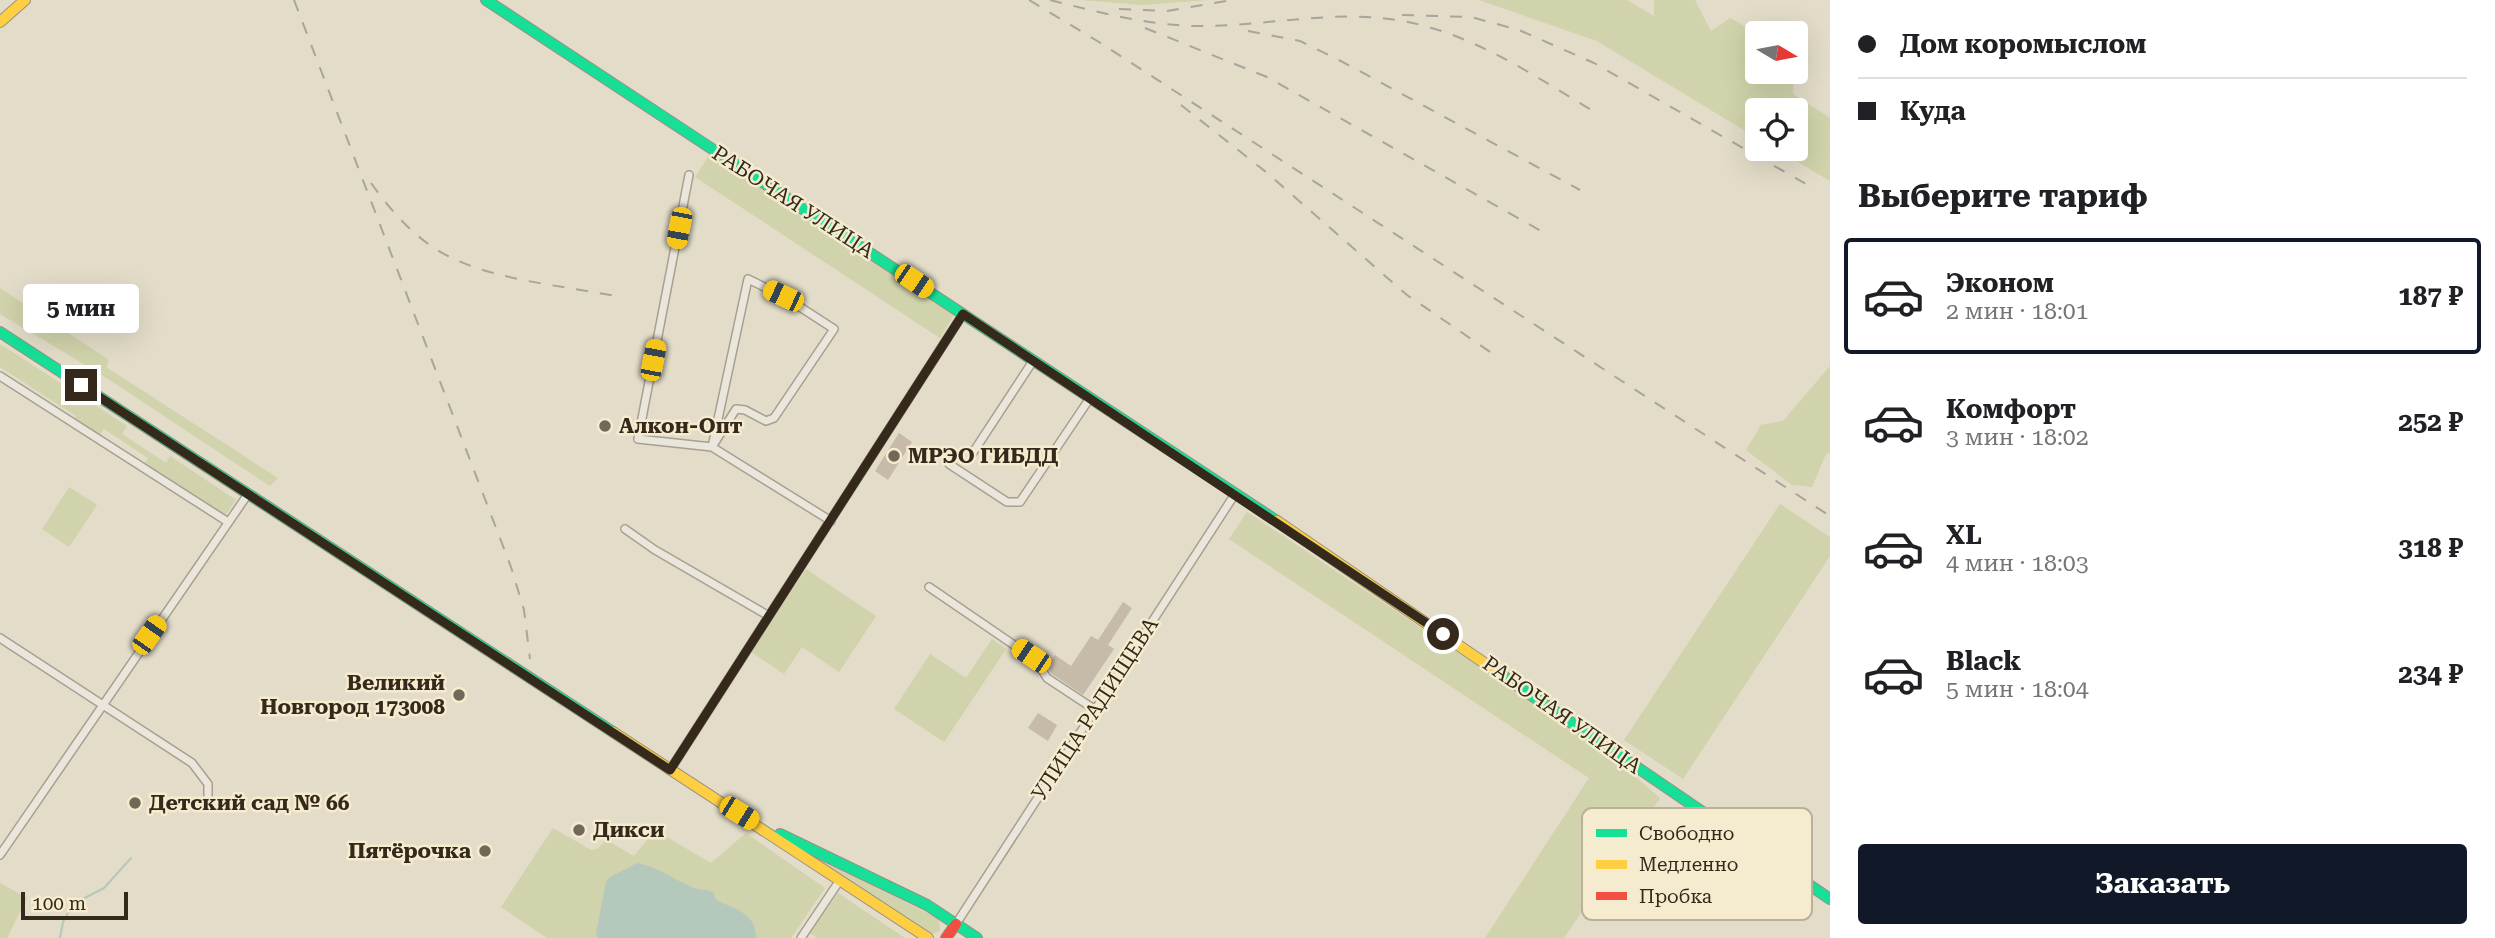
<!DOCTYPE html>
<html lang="ru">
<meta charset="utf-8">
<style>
:root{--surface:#fff;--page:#f2f2f2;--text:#202124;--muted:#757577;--line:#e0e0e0;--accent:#111827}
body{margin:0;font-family:"Roboto Serif",serif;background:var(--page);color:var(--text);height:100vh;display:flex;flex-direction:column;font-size:26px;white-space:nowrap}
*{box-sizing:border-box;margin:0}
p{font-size:23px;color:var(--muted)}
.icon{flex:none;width:38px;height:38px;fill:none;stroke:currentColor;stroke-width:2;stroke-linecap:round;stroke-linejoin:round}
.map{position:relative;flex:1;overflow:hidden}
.sheet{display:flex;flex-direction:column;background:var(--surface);width:665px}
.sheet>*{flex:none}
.hud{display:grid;align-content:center;height:154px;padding:0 28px;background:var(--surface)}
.needle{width:46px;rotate:100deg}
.tools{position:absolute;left:1745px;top:21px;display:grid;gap:14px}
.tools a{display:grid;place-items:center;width:63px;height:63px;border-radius:7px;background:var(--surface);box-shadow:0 7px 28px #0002;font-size:35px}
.scale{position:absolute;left:21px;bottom:18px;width:107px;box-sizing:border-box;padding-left:7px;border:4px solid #35291c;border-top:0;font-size:19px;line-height:24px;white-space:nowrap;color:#35291c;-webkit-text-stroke:5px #f5ebce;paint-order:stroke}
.end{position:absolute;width:32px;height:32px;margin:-16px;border:9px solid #35291c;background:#fff;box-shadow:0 0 0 4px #fff}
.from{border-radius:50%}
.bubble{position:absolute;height:49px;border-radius:7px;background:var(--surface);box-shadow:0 7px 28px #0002;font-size:23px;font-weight:700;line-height:49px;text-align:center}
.car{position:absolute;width:21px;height:42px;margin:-21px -10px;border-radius:9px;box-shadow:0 0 5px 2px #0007;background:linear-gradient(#f5c518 24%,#345 0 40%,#f5c518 0 76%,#345 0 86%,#f5c518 0)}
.hud b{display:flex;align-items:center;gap:24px;height:66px;font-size:26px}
.hud b+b{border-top:2px solid var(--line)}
.hud i{width:18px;height:18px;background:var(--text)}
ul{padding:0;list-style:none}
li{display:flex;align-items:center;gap:21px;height:116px;margin:0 14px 10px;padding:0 14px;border:4px solid transparent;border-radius:7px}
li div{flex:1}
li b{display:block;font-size:26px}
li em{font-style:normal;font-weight:700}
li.current{border-color:var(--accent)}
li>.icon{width:63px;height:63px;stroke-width:1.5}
h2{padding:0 28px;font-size:32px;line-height:84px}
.action{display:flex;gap:14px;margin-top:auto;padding:14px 28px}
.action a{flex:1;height:80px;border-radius:7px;background:var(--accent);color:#fff;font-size:28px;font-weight:700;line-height:80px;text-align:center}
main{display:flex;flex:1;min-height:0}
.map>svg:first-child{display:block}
.green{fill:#d0d3ab}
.water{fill:#b5c8bc}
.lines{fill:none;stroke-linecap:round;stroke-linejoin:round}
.stream{stroke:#b5c8bc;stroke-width:2}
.building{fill:#c6baa9}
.street-casing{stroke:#a7a092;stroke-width:10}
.fast-casing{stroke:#979082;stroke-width:12}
.slow-casing{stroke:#979082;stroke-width:12}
.jam-casing{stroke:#979082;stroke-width:12}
.street{stroke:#eae6db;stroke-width:7}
.fast{stroke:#16e098;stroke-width:10}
.slow{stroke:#ffcf43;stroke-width:10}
.jam{stroke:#f24e42;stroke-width:10}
.rail{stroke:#a9a59c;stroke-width:2;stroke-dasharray:12 12;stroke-linecap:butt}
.route{stroke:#35291c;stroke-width:9}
.poi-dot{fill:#726858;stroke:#f5ebce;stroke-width:2.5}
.labels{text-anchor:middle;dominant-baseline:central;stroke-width:5;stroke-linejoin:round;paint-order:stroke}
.street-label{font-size:21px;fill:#35291c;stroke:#f5ebce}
.poi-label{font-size:21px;font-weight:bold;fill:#35291c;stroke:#f5ebce;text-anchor:start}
.key{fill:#f5ebce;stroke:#bbb199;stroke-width:2}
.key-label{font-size:19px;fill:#35291c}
</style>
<main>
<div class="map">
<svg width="1830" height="938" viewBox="0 0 1830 938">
<rect width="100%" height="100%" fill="#e2dcc8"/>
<path class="green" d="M1082 0H1210L1141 5Z
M1479 0H1627L1654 16V0H1695L1711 31 1730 18 1757 33V72H1794L1793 94 1830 118V181L1776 149H1796V110H1757V138L1597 41Z
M710 154 954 315 940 338 695 177Z
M0 288 109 360 106 367 278 478 270 486 102 375 0 314Z
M0 344 127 426 122 434 166 463 170 456 236 500 224 517 144 465 148 458 104 429 99 436 74 419 76 416 0 367Z
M1830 366V452L1826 454 1812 487 1792 485 1746 450 1761 425 1783 421Z
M69 487 97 505 69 547 42 529Z
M1780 504 1830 537V556L1683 779 1624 740Z
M1247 512 1607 752 1660 798 1564 938H1485L1589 778 1229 539Z
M806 569 876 616 839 672 802 647 784 674 751 652Z
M992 639 1006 649 944 742 894 709 930 654 966 678Z
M553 828 591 850 597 849 606 840 634 856 655 830 711 863 746 833 825 888 791 938H547L501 907Z
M802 850 939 919 940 931 930 935Z
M0 883 27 898 7 938H0Z
M838 893 905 938H817L810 933Z"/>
<path class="water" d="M637 863C659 867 674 880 694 888 701 891 706 888 714 893L716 900C734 909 756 912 756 938H598L596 933 606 882 610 877Z"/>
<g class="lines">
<path class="stream" d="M60 938 63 922 73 904 104 888 131 858"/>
</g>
<path class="building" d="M899 433 912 442 888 480 875 471Z
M1123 602 1132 608 1108 645 1114 649 1083 695 1052 674 1047 667 1055 655 1071 666 1091 636 1098 640Z
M1038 713 1057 725 1048 741 1028 728Z"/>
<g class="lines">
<defs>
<path id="street" d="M689 175 638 439 712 447 831 521
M748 279 783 296 834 329 774 418 766 421 745 410 736 409 712 447Z
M0 376 228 522
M972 454 1033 361
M949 464 1007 502H1020L1090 398
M625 529 655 550 769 616
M929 587 1036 660 1047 678 1094 709
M0 638 192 763 208 784V797
M670 770 963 314
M0 855 248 494
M956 924 1235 494
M801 938 840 880"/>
<path id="fast" d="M486 0 1277 521
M0 332 613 732
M1496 671 1830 899
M780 834 927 905 977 938"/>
<path id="slow" d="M0 22 25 0
M1277 521 1496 671
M613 732 928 938"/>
<path id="jam" d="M946 938 956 924"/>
</defs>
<use href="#street" class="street-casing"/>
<use href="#fast" class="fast-casing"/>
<use href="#slow" class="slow-casing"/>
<use href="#jam" class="jam-casing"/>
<use href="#street" class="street"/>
<use href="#fast" class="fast"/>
<use href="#slow" class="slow"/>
<use href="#jam" class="jam"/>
<path class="rail" d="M294 0 511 567 524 610 530 659
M1029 0 1099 42 1830 516
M1050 0C1102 13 1153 27 1206 26 1269 25 1336 10 1397 20 1472 32 1534 76 1598 114
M1119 9 1167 11 1232 0
M1402 15 1471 17 1519 30 1594 63 1813 188
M1145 28 1267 77 1543 232
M1248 31 1300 41 1339 60 1580 190
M1181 105 1266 172 1407 295 1499 358
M371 183C391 211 416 240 448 256 496 281 567 286 620 297"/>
</g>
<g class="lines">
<path class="route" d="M81 385 670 770 963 314 1443 634"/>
</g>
<g class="poi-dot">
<circle cx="605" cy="426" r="7"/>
<circle cx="894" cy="456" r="7"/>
<circle cx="459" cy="695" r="7"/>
<circle cx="135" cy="803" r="7"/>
<circle cx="579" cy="830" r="7"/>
<circle cx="485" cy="851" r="7"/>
</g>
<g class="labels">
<g class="street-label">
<text transform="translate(793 202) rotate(33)">РАБОЧАЯ УЛИЦА</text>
<text transform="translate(1095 709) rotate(-57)">УЛИЦА РАДИЩЕВА</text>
<text transform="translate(1562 715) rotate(35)">РАБОЧАЯ УЛИЦА</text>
</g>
<g class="poi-label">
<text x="619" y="426">Алкон-Опт</text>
<text x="908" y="456">МРЭО ГИБДД</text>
<text x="445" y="683" text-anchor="end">Великий<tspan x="445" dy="24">Новгород 173008</tspan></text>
<text x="149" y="803">Детский сад № 66</text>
<text x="593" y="830">Дикси</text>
<text x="471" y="851" text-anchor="end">Пятёрочка</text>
</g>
</g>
<rect x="1582" y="808" width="230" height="112" rx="10" class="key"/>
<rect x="1596" y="829" width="31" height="8" fill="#16e098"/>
<rect x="1596" y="860" width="31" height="9" fill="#ffcf43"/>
<rect x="1596" y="892" width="31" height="8" fill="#f24e42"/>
<g class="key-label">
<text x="1639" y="840">Свободно</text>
<text x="1639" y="871">Медленно</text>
<text x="1639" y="903">Пробка</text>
</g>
</svg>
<div class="tools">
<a><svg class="needle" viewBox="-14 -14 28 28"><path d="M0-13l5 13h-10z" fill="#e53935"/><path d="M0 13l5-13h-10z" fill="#757577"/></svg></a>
<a><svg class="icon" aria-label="locate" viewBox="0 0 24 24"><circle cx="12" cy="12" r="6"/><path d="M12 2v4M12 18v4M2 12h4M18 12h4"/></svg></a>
</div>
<div class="scale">100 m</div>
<i class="end from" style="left:1443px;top:634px"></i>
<i class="end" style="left:81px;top:385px"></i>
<div class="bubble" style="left:23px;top:284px;width:116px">5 мин</div>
<i class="car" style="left:679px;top:228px;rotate:191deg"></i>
<i class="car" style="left:914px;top:281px;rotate:124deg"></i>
<i class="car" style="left:783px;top:296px;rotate:295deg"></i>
<i class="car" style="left:653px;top:360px;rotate:11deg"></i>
<i class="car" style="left:149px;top:635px;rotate:35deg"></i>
<i class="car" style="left:1031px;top:656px;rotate:304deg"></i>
<i class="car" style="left:739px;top:813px;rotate:122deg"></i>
</div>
<section class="sheet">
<div class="hud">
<b><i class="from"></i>Дом коромыслом</b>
<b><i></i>Куда</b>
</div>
<h2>Выберите тариф</h2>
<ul>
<li class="current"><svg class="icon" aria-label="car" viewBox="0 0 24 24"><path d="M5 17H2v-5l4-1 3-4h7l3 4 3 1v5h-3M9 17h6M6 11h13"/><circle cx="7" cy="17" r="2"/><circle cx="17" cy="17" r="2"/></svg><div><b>Эконом</b><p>2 мин · 18:01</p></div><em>187 ₽</em></li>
<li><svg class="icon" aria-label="car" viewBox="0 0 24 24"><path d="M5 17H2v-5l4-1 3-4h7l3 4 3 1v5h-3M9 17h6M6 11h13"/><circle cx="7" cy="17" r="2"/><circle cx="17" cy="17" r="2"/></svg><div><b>Комфорт</b><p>3 мин · 18:02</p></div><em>252 ₽</em></li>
<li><svg class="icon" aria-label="car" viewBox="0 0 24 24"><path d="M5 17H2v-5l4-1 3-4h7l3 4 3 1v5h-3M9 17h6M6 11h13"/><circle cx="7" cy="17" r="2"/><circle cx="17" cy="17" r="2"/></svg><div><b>XL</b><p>4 мин · 18:03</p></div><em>318 ₽</em></li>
<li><svg class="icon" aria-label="car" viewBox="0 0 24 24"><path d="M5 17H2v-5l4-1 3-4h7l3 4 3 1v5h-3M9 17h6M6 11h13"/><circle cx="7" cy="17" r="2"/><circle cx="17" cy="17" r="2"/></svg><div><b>Black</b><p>5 мин · 18:04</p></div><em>234 ₽</em></li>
</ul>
<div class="action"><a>Заказать</a></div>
</section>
</main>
